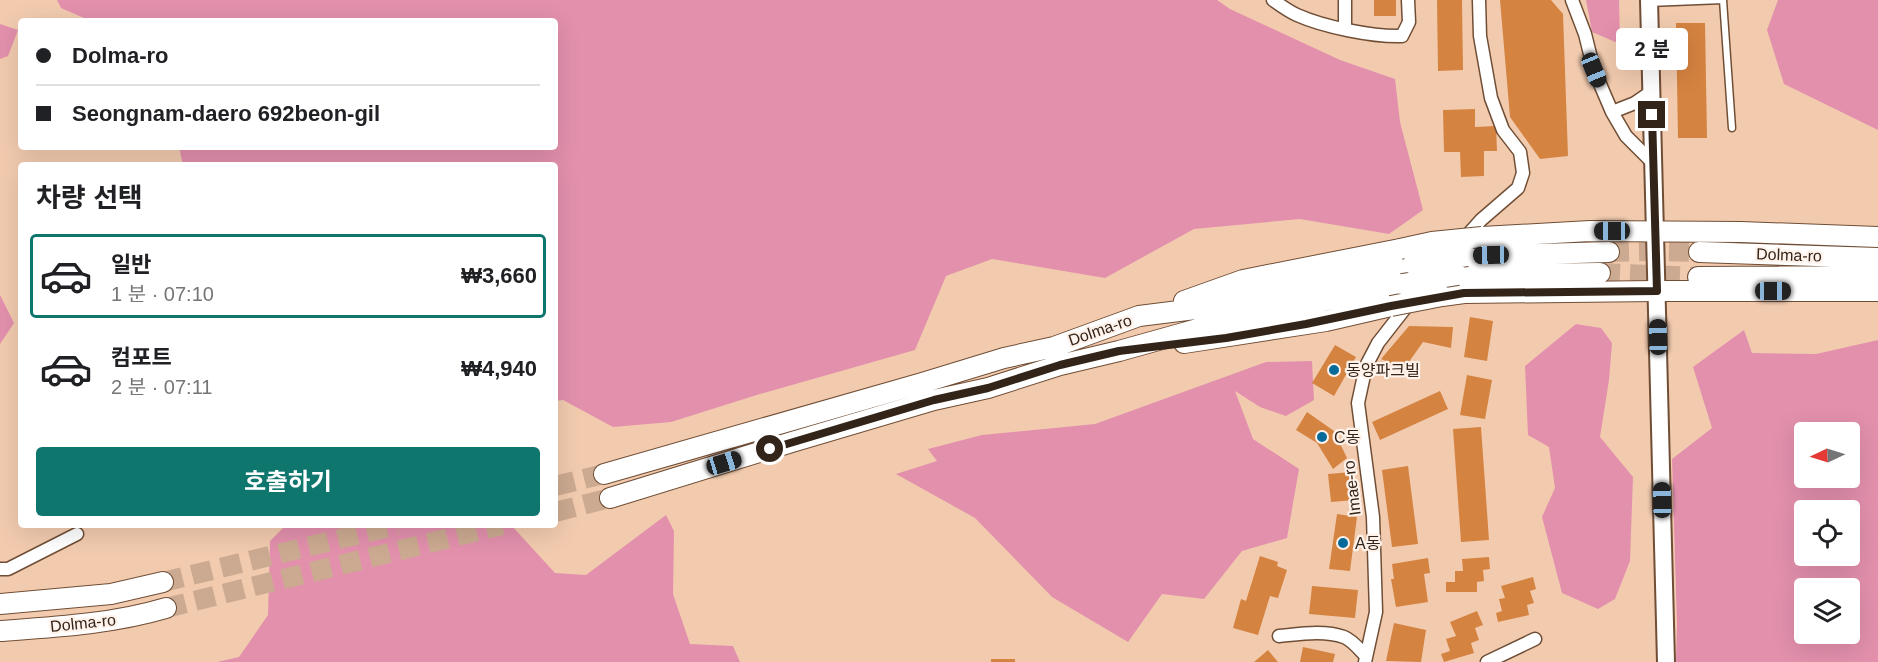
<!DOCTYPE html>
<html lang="ko">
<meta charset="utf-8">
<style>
:root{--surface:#fff;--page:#f6f6f6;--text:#202124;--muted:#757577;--line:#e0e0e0;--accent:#0f766e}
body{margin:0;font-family:Helvetica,"Noto Sans KR",sans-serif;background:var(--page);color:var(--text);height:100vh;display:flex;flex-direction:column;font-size:22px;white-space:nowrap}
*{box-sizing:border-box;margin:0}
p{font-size:20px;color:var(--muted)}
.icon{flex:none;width:33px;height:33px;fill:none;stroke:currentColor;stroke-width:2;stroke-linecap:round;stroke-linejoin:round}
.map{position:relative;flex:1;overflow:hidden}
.panel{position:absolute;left:18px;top:162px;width:540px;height:366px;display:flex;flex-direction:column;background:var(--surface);border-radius:6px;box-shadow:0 6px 24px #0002}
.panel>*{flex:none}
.banner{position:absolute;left:18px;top:18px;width:540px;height:132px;border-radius:6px;box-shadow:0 6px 24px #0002;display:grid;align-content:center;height:132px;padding:0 18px;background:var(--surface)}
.needle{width:39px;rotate:266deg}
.buttons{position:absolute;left:1794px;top:422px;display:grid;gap:12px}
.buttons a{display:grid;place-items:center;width:66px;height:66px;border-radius:6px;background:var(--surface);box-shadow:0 6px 24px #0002;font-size:30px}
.end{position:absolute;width:27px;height:27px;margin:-14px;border:8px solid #332419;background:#fff;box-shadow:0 0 0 3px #fff}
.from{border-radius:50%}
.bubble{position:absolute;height:42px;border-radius:6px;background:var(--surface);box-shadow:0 6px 24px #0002;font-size:20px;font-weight:700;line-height:42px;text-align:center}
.car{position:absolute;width:18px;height:36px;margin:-18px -9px;border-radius:8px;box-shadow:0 0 4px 2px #0007;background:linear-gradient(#222 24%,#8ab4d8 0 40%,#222 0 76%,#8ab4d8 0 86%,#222 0)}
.banner b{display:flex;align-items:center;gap:21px;height:57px;font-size:22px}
.banner b+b{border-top:2px solid var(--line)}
.banner i{width:15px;height:15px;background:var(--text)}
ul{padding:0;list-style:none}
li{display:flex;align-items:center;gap:18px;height:84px;margin:0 12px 9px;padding:0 6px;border:3px solid transparent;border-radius:6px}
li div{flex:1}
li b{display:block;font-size:22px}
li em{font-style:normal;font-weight:700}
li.current{border-color:var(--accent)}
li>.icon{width:54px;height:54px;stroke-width:1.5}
h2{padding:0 18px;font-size:27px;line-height:72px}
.cta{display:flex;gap:12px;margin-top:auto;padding:12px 18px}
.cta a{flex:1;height:69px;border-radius:6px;background:var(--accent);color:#fff;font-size:24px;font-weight:700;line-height:69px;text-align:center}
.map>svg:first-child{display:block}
.green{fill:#e390ad;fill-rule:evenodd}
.building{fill:#d58340}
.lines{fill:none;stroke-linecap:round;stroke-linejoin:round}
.primary-tunnel{stroke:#ccaa91;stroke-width:20;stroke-dasharray:20 10;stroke-linecap:butt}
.lane-casing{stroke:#704e36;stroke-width:9}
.street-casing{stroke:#704e36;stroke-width:15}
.secondary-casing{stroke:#704e36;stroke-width:20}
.primary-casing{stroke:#704e36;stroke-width:22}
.lane{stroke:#fff;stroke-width:6}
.street{stroke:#fff;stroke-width:12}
.secondary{stroke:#fff;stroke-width:16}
.primary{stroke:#fff;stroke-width:20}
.primary-bridge-casing{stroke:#704e36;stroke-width:22;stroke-linecap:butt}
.primary-bridge{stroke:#fff;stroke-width:20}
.route{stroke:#332419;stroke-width:8}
.poi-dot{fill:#066b99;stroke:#fef2ea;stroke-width:2}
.labels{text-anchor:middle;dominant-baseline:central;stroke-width:4.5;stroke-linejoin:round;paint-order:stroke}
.street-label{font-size:16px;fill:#332419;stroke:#fef2ea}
.poi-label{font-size:16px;fill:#332419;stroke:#fef2ea;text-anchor:start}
</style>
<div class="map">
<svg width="1878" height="662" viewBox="0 0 1878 662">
<rect width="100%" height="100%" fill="#f2cbaf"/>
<path class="green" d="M57 0H1217L1230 9 1340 60 1395 79 1400 122 1423 210 1389 234 1300 219 1194 229 1105 278 992 259 946 276 915 350 760 394 671 422 613 427 563 400 555 401V165H183L179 147H555V21H91L61 8Z
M1586 0H1619L1620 44 1592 32Z
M1778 0H1878V130L1784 84 1767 30Z
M0 24 18 30 8 56 0 59Z
M0 295 14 323 0 344Z
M1576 324 1601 328 1612 343 1609 380 1600 437 1633 477 1630 561 1615 599 1598 609 1562 593 1542 517 1555 488 1549 447 1528 435 1525 366Z
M1744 330 1752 353 1816 354 1878 340V662H1676L1677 624 1672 459 1712 428 1693 367ZM1804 432H1850V477H1804ZM1804 510H1850V555H1804ZM1804 588H1850V633H1804Z
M1312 361 1314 400 1286 416 1260 407 1235 391 1253 439 1299 469 1287 538 1242 551 1204 599 1162 594 1128 642 1052 597 975 518 896 474 937 461 928 449 982 435 1095 424 1266 362Z
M666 515 674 531 673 594 690 644 733 646 740 662H217L239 657 268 615 270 541 286 525H511L555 573 586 575Z"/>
<path class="building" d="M1374 0H1396V16H1374Z
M1437 0H1462L1463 70 1438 71Z
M1500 0H1551L1563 14 1568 156 1540 159 1510 117Z
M1676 23H1705L1707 138H1678Z
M1475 109V127L1496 126 1497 151H1484V176L1461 177 1460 152H1444L1443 110Z
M1470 317 1493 321 1487 361 1464 357Z
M1409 326 1453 327 1451 348 1423 342 1404 369 1381 359Z
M1335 345 1356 357 1334 396 1312 383Z
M1467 375 1492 380 1485 419 1460 415Z
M1440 391 1448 409 1380 440 1372 422Z
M1307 412 1334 431 1347 458 1333 469 1317 443 1296 430Z
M1481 427 1489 540 1461 542 1453 429Z
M1408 466 1418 544 1392 547 1382 470Z
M1352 472 1355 500 1331 502 1328 474Z
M1337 514 1357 517 1350 571 1329 569Z
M1260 556 1278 562 1277 566 1287 570 1278 598 1270 596 1258 635 1233 628 1241 599 1246 601Z
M1489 557 1490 569 1483 570 1484 581 1477 582V592H1446V582H1455V571H1463L1462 559Z
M1428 558 1430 573 1424 574 1428 602 1396 607 1391 579H1394L1392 564Z
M1533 577 1536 589 1530 591 1534 603 1527 605 1529 615 1498 622 1496 613 1502 611 1499 599 1505 598 1501 586Z
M1312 586 1358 590 1355 618 1309 614Z
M1477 611 1483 625 1475 628 1479 640 1471 643 1474 653 1444 662 1441 654 1450 651 1446 639 1456 636 1450 622Z
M1394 623 1426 630 1421 662 1386 661Z
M1303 647 1335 654 1333 662H1300Z
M1268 650 1278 662H1254Z
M991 659H1015V662H991Z"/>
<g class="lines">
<path class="primary-tunnel" d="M1609 252 1655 251 1699 252
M1600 273 1698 277
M555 486 604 474
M555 512 610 498
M163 582 397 525
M166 608 502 525"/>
<defs>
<path id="lane" d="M1649 3 1723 0 1732 128"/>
<path id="street" d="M1273 0C1280 5 1288 11 1297 15 1324 27 1373 37 1402 36L1409 22 1408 0
M1345 0V29
M1572 0 1585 34 1594 70 1612 112 1626 136 1653 163
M1612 112 1635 103 1651 92
M1464 239 1481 220 1518 188 1523 173 1520 152 1503 130 1491 98 1480 36 1479 0
M0 569H8L77 534
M1279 636C1300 634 1324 630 1344 637 1352 640 1360 650 1366 656
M1365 662 1376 612 1373 517 1358 403 1366 366 1378 343 1410 302
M1487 662 1535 639"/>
<path id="secondary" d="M1649 0 1666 662"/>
<path id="primary" d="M1482 237 1590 231 1741 232 1878 237
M1699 252 1878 258
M1467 256 1609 252
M1458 275 1600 273
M1698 277 1878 276
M1442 296 1464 293 1657 291H1878
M1184 301 1243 280 1400 249
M1184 343 1326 321 1391 306
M604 474 922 383 1004 358 1054 347 1139 316 1203 308 1287 288 1413 264
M610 498 792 442 934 400 988 388 1060 365 1119 351 1248 315 1314 303 1402 284
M0 604 111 594 163 582
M0 631C56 627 112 624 166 608"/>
</defs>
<use href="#lane" class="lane-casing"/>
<use href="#street" class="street-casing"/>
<use href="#secondary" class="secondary-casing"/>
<use href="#primary" class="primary-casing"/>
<use href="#lane" class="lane"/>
<use href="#street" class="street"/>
<use href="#secondary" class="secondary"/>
<use href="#primary" class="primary"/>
<defs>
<path id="primary-bridge" d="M1400 249 1432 242 1482 237
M1413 264 1467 256
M1402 284 1458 275
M1391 306 1442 296"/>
</defs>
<use href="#primary-bridge" class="primary-bridge-casing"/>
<use href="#primary-bridge" class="primary-bridge"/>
</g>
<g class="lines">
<path class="route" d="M770 449 934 400 988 388 1060 365 1119 351 1226 338 1306 324 1391 306 1464 293 1657 291 1652 115"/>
</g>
<g class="poi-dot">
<circle cx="1334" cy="370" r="6"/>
<circle cx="1322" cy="437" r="6"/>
<circle cx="1343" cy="543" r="6"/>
</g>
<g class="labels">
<g class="street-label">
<text transform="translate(1789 255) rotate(2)">Dolma-ro</text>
<text transform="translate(1100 330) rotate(-19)">Dolma-ro</text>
<text transform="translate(1352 488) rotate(-97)">Imae-ro</text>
<text transform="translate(83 623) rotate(-6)">Dolma-ro</text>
</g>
<g class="poi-label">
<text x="1346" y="370">동양파크빌</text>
<text x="1334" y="437">C동</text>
<text x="1355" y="543">A동</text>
</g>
</g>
</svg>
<div class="buttons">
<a><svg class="needle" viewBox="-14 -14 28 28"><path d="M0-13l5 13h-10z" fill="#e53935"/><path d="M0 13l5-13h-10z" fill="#757577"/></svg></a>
<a><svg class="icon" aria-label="locate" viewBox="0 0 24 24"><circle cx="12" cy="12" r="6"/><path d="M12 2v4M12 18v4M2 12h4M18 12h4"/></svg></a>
<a><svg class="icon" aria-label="layers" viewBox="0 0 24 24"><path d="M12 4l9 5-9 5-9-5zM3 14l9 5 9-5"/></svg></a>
</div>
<i class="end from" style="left:770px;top:449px"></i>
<i class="end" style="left:1652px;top:115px"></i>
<div class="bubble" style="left:1616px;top:28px;width:72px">2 분</div>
<i class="car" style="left:1594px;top:70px;rotate:158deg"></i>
<i class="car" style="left:1612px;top:231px;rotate:270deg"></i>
<i class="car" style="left:1491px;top:255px;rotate:269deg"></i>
<i class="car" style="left:1773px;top:291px;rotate:90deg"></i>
<i class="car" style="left:1658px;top:337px;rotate:359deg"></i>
<i class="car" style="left:724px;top:463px;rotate:73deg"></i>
<i class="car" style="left:1662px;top:500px;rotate:359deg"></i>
<div class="banner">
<b><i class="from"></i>Dolma-ro</b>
<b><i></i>Seongnam-daero 692beon-gil</b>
</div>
<section class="panel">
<h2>차량 선택</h2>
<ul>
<li class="current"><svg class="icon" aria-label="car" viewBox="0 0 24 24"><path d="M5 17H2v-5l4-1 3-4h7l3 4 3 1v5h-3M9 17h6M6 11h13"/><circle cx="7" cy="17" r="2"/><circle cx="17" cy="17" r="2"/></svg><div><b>일반</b><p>1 분 · 07:10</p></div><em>₩3,660</em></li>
<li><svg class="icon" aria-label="car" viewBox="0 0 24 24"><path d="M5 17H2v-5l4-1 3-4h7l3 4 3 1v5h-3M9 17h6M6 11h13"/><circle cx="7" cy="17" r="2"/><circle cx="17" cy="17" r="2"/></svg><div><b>컴포트</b><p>2 분 · 07:11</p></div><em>₩4,940</em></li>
</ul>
<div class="cta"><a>호출하기</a></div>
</section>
</div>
